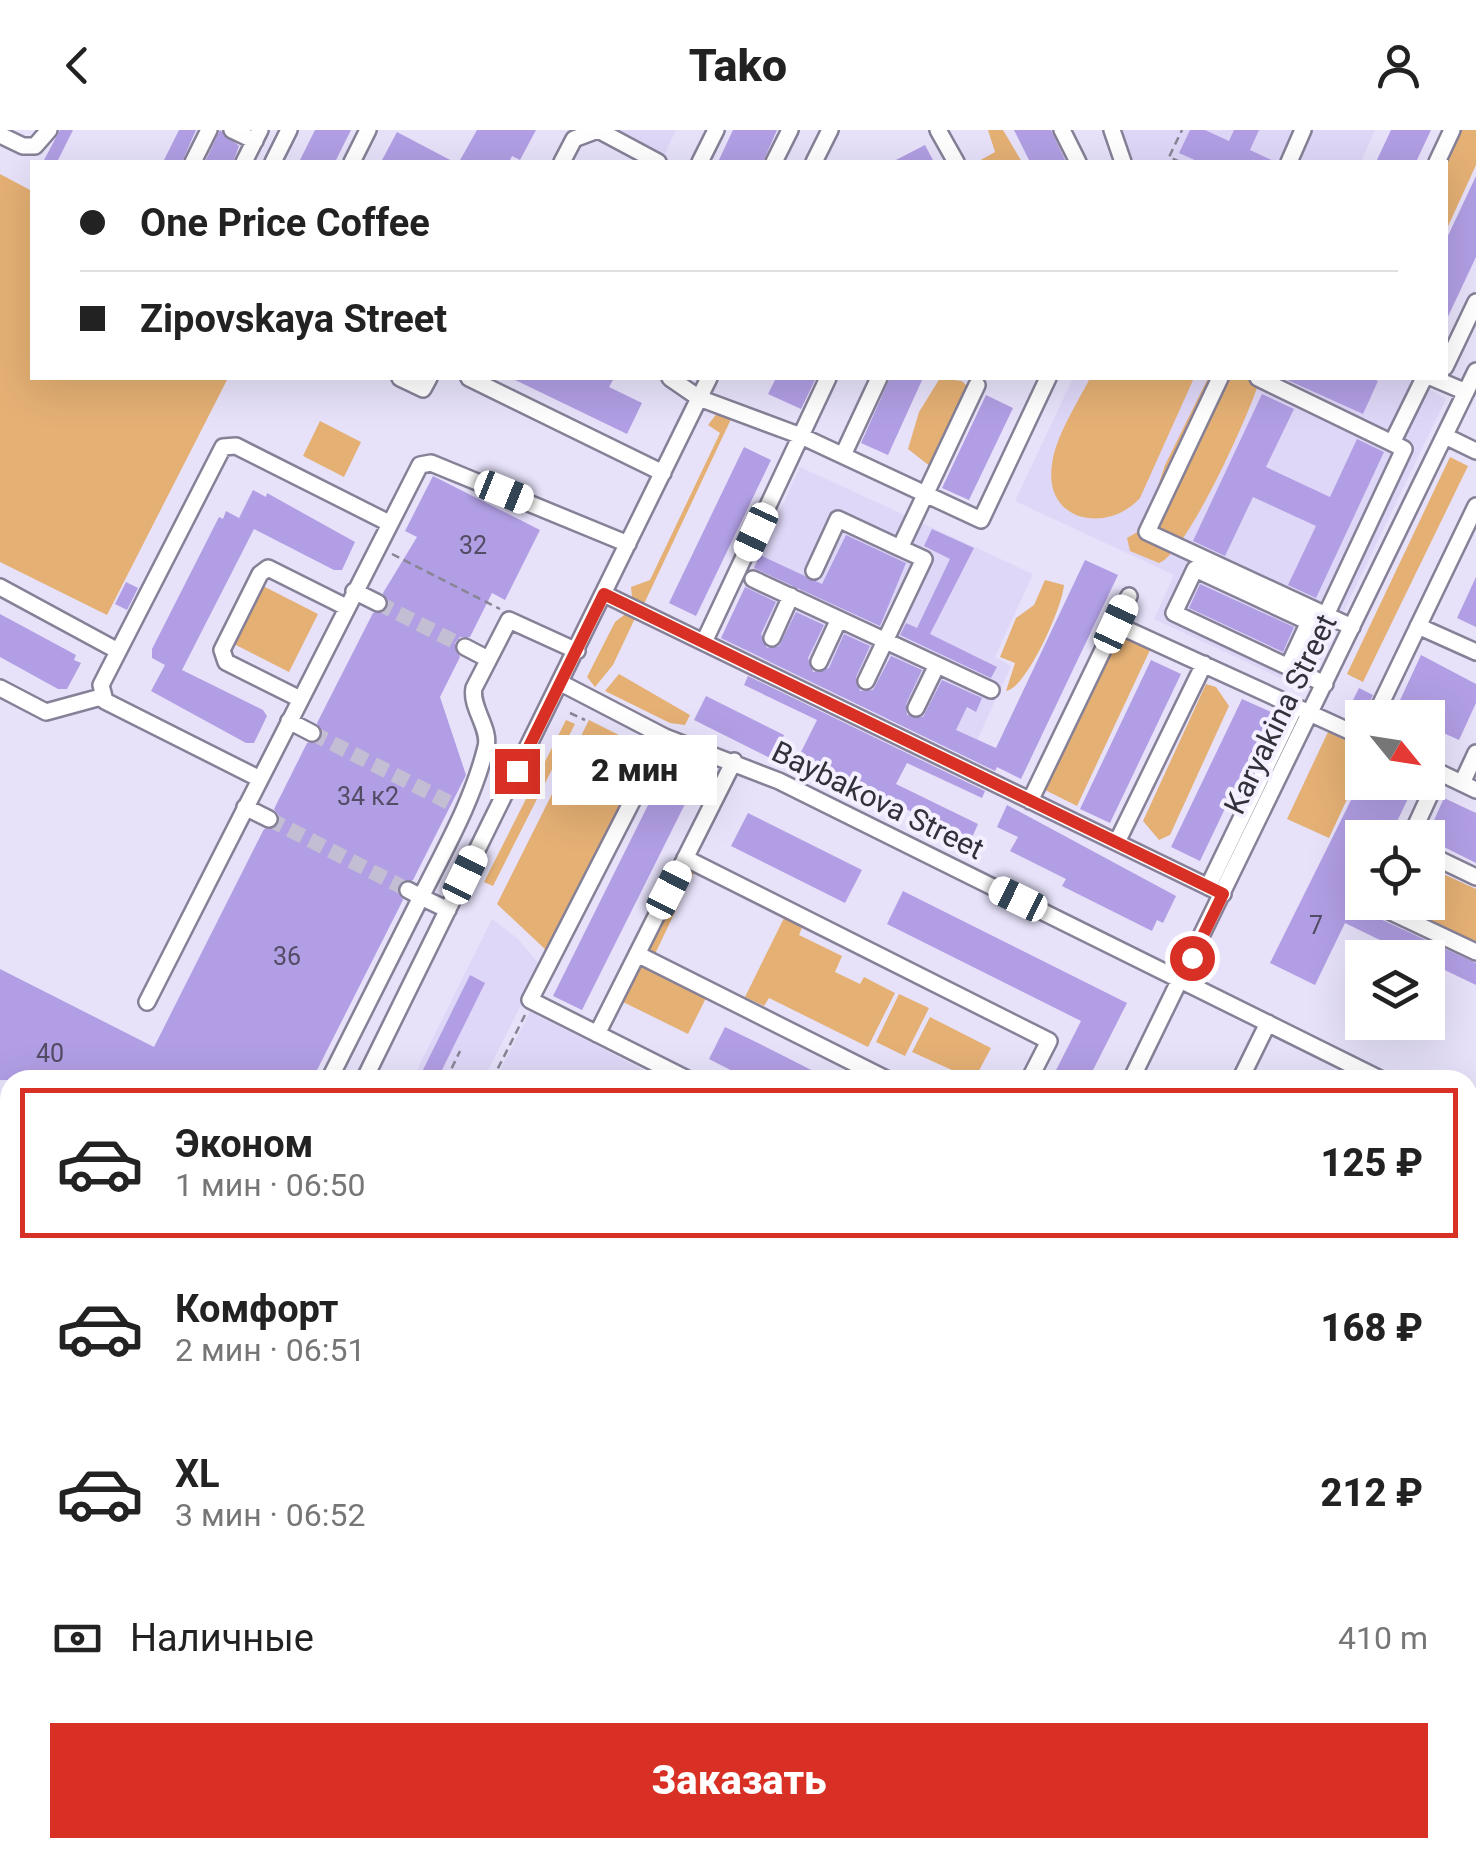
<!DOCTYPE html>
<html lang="ru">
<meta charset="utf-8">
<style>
:root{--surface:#fff;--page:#f2f2f2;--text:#222;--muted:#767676;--line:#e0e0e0;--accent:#d93025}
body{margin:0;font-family:Roboto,sans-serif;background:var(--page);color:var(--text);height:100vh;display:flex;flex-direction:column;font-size:38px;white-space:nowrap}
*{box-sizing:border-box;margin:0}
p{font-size:32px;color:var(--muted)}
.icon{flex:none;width:55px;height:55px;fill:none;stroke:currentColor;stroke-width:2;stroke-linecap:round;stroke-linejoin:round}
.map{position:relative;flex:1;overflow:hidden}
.side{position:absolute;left:0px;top:940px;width:1478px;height:788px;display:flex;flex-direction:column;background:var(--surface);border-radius:30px 30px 0 0;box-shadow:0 10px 40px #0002}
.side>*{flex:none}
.guide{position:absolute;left:30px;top:30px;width:1418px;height:220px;border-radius:0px;box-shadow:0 10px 40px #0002;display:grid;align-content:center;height:220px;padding:0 50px;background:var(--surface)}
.needle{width:65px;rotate:120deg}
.controls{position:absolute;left:1345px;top:570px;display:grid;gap:20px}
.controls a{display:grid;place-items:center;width:100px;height:100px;border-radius:0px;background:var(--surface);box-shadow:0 10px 40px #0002;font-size:50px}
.end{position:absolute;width:45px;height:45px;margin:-22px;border:12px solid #d93025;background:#fff;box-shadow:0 0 0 5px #fff}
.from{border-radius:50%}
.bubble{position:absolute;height:70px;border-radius:0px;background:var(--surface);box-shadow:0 10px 40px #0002;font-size:32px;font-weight:800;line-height:70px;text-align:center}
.car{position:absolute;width:30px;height:60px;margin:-30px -15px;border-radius:12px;box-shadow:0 0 8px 2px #0007;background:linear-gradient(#fff 24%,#345 0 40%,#fff 0 76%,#345 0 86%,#fff 0)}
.guide b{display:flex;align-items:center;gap:35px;height:95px;font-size:38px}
.guide b+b{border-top:2px solid var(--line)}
.guide i{width:25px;height:25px;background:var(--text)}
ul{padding:18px 0 0;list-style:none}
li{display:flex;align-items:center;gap:30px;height:150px;margin:0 20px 15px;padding:0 30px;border:5px solid transparent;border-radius:0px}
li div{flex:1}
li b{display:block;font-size:38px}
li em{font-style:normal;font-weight:800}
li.selected{border-color:var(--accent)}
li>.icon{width:90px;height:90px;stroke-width:1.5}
.pay{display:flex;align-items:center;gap:25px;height:110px;padding:0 50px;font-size:38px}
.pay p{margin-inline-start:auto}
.primary-button{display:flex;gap:20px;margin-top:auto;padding:20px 50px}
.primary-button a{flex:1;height:115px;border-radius:0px;background:var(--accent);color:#fff;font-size:40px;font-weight:800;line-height:115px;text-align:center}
header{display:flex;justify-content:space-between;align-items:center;height:130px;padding:0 50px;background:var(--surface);font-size:45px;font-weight:800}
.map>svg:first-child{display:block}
.built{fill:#dfd7f7}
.green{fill:#e4b074}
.building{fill:#b19ee4}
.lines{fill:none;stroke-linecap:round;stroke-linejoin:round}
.minor-tunnel{stroke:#c3bed3;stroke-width:15;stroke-dasharray:15 8;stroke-linecap:butt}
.minor-casing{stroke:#868197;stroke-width:20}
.path{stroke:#888595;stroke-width:2.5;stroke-dasharray:8 5;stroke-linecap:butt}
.minor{stroke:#fff;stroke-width:15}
.route{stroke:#d93025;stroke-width:12}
.labels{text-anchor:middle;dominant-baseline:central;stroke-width:8;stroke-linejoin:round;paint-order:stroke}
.number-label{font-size:25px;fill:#524c64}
.street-label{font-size:30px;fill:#323039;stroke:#f4f0ff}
</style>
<header><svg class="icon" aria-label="back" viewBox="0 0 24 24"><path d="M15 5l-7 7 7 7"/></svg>Tako<svg class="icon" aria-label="person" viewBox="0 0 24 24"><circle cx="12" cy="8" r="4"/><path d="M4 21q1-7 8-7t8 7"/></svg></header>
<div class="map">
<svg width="1476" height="1727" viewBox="0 0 1476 1727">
<rect width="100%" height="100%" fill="#e7e2fa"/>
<path class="built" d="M608 0H676L662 30Z
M1123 0H1375L1361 32H1131Z
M1073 248H1410L1446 269 1306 560 1154 489 1174 445 1015 371Z
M800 337 1033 444 995 527 1011 536 970 626 720 511Z
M492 789 517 808 541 836 483 950H412Z
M530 882 584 909 662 950H495Z"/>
<path class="green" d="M988 0H1003L1022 32H977L995 22Z
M1456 0H1476V35L1445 103V32Z
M0 44 32 61V248H228L107 485 0 432Z
M940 248 962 251 976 266 975 278 941 345 908 319 919 282Z
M1090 248H1194L1140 368C1106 405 1043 391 1052 334 1056 305 1077 274 1090 248Z
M1208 248H1249L1259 252C1249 285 1187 423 1159 433L1130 421 1127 408 1144 398 1165 335Z
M718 282 733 285 643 476 632 467 631 457 650 450 720 303 708 295Z
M320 291 361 312 344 347 303 326Z
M1450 327 1468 336 1363 552 1347 544Z
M1045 450 1064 455C1063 476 1026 559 1006 561L1015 533 1000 527 1016 488 1034 475Z
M261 455 318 484 289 542 232 513Z
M628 482 637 484 613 535 595 557 587 547 615 492Z
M1116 504 1150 520 1077 676 1043 659Z
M619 544 690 585 685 595 670 593 605 561Z
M1206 554 1216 557 1229 576 1170 705 1159 710 1143 691Z
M566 590 575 594 493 756 484 752Z
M589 590 651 621 548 822 497 774Z
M1328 602 1362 618V637L1329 708 1287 689Z
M685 733 696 738 655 824 644 818Z
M1428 737 1476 759V813L1390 773 1428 772Z
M785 786 803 795 799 805 842 826 835 842 860 854 864 847 895 863 868 917 769 868 764 876 745 867Z
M638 827 709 862 688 904 617 869Z
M899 864 929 878 905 926 876 912Z
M930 887 991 918 974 950 912 922Z
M10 1237V1326L0 1345V1257Z
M1476 1425V1545L1468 1540V1442Z
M1208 1718H1318L1320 1727H1227Z"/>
<path class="building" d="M60 0H73L57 32H43Z
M179 0H196L182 32H163Z
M220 0 239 16 233 32H205Z
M315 0H351L335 32H299Z
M477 0H536L520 30 512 26 509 32H459Z
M733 0H777L763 32H718Z
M1014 0H1051L1066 32H1030Z
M1190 0H1205L1229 11 1234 0H1259L1250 20 1276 32H1199L1179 23Z
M1391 0H1431L1416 32H1376Z
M397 2 454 32H381Z
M925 15 934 32H892Z
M1476 46V127L1445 193V112Z
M511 248H614L609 257 642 273 627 304Z
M776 248H816L801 279 768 264Z
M890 248H923L888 325 861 313Z
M1283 248H1369L1378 251 1363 284Z
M1262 264 1294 279 1266 337 1330 367 1357 309 1384 322 1316 468 1288 455 1316 396 1253 367 1225 426 1193 411Z
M986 265 1013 278 969 370 942 358Z
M744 317 771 330 696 486 669 473Z
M433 346 540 400 505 470 492 463 470 507H460L455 513 460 527 440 567 466 645 413 750 398 756 403 770 312 950H0V839L154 917 264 699 279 695 280 687 274 679 307 613 322 607 317 593 373 483 388 479 383 463 417 407 405 401Z
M253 360 266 367 267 363 355 412 342 440H334L254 399 182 540 263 580 267 586 254 613H246L151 561 165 535 152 528V519L219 387 223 389 226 381 239 388Z
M932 399 974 418 930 504 997 537 991 548 900 505 906 493 917 498 950 429 924 416Z
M846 405 906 433 880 496 754 438 760 425 822 454Z
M1085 430 1118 445 1021 649 997 637 995 641 721 508 745 457 776 472 761 504 767 518 779 516 796 482 824 495 808 528 813 542 829 538 844 504 870 516 856 547 860 561 873 560 891 526 922 540 906 574 907 585 923 587 942 550 982 568 976 582 967 577 956 600 996 618Z
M1476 447V497L1457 488Z
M126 452 138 458 127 480 115 474Z
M1200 454 1294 497 1283 522 1189 478Z
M0 484 76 525 74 530 81 533 67 559H58L0 527Z
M1421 525 1476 554V573L1459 610 1428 596V588H1409L1395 581Z
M1151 530 1181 544 1110 693 1080 679Z
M748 546 985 661 982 668 907 633 896 654 978 694 970 712 800 624 817 590 744 555Z
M1359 558 1373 565 1363 587 1348 580Z
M706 566 784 605 772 629 694 590Z
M1242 569 1271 582 1200 731 1171 717Z
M666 639 695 654 582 880 553 866Z
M1360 652H1416L1389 708H1362V757L1355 773 1365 782 1476 833V855L1428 832V828H1417L1345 793 1315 855 1270 833Z
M1444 668 1476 683V733L1426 708Z
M1007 675 1176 766 1163 793 1157 790 1152 801 1062 756 1066 749 1010 721 1018 707 997 697Z
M748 683 862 740 845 773 731 716Z
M903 761 1127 873 1088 950H1051L1081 891 887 794Z
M470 845 485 853 437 950H418Z
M725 897 756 912 831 950H750L709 929Z"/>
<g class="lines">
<path class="minor-tunnel" d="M378 473 465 517
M312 603 452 674
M269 689 408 760"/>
<defs>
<path id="minor" d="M232 0 255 11
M938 0 956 32
M1062 0 1078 32
M1112 0 1123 32
M0 5 23 16H35L49 0
M193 32 209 0
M244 32 260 0
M273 32 289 0
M352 32 368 0
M562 32 574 9 598 0 658 32
M700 32 716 0
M774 32 790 0
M814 32 830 0
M1289 32 1303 0
M1437 32 1452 0
M1445 237 1476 172
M400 248 423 259 429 248
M469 248 663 343
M670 248 699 268 801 306 981 390 1048 248
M1220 248 1147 402 1352 497
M1258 248 1392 313 1424 248
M1433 248 1466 262
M1445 306 1476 321
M843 325 879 248
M814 441 838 389 900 418 977 255
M753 449 991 560
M0 457 118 521
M354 461 378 473
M604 464 1223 764
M1326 485 1404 319 1392 313
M1115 494 1362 607
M1418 496 1476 522
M772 508 791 466
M704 512 828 248
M465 517 488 529
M819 532 839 489
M1288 537 1309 492 1195 439 1174 483 1312 548 1325 554
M866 551 924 429 900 418
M561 553 665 607 779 651 1382 950
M0 558 46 582 101 567
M300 569 226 532 222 520 260 444 268 438 346 477
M916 578 937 535
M1374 588 1476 376
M289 591 312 603
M665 607 530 870 689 950
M1428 637 1476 660
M260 649 105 571 101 555 223 317 236 316 389 393
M1462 653 1476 623
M1030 671 1129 466
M245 677 269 689
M1410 708 1440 643
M1117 712 1204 534
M1428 724 1476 747
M685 728 1049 911 1029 950
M1208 757 1295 577
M1370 772 1476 822
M448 780 421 767C446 717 473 670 486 617 491 599 470 577 474 558L509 490 577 521
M637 824 888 950
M147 872 420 335 431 333 628 414
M597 904 734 631
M329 950 421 767 408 760
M364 950 709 248
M1131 950 1476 241
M1240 950 1268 893
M1468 992 1476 997
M0 1024 10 1029
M0 1056 10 1061
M1468 1115 1476 1119
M1468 1238 1476 1242
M1468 1335 1476 1339
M1468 1404 1476 1387
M0 1405 10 1386
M1468 1547 1476 1551
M0 1576 10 1556
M1468 1600 1476 1583
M0 1656 10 1636
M0 1698 10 1678
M105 1718 113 1727
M402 1718 409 1727
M447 1718 454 1727
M561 1718 567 1727
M967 1718 986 1727
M1182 1718 1201 1727
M1354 1718 1373 1727
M41 1727 46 1718
M188 1727 200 1718
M588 1727 600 1718
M732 1727 743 1718
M847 1727 852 1718
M1333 1727 1338 1718"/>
</defs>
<use href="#minor" class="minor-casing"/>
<path class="path" d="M1180 32 1169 27 1182 0
M392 424 500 479
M570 583 585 590
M446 950 460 921
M492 950 525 885
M0 1105 8 1108"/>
<use href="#minor" class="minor"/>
</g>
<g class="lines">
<path class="route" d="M517 641 604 464 1223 764 1192 828"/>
</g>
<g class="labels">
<g class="number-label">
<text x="473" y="415">32</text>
<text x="368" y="666">34 к2</text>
<text x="1316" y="795">7</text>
<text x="287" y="826">36</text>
<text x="50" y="923">40</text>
</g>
<g class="street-label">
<text transform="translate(1280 584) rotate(-64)">Karyakina Street</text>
<text transform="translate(878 670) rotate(26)">Baybakova Street</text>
</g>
</g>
</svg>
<div class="controls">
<a><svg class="needle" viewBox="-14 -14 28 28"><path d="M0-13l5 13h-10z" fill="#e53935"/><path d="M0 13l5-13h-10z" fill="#767676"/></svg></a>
<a><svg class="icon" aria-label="locate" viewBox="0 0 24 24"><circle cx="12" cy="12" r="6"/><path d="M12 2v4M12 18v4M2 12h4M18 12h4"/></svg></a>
<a><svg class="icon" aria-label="layers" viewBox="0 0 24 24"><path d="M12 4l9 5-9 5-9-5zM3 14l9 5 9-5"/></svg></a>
</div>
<i class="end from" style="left:1192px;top:828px"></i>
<i class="end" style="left:517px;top:641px"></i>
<div class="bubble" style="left:552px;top:605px;width:165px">2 мин</div>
<i class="car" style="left:504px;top:362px;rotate:112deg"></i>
<i class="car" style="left:756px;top:402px;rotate:205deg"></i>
<i class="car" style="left:1116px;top:494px;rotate:25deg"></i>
<i class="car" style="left:465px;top:745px;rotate:26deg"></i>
<i class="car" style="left:669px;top:760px;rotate:27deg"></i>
<i class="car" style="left:1018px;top:769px;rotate:296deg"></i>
<div class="guide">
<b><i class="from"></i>One Price Coffee</b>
<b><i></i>Zipovskaya Street</b>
</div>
<section class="side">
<ul>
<li class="selected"><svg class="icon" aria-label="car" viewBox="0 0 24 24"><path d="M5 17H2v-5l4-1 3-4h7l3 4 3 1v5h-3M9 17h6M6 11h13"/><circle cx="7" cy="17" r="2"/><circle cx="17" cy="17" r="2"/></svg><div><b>Эконом</b><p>1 мин · 06:50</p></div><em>125 ₽</em></li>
<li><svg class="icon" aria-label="car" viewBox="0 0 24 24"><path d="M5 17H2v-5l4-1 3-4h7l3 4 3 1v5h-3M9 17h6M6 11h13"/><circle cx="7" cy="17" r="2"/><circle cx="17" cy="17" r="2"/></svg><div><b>Комфорт</b><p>2 мин · 06:51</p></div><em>168 ₽</em></li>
<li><svg class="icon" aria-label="car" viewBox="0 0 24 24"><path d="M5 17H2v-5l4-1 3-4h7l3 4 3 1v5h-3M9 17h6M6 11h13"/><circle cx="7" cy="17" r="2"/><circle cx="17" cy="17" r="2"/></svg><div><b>XL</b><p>3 мин · 06:52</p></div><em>212 ₽</em></li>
</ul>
<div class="pay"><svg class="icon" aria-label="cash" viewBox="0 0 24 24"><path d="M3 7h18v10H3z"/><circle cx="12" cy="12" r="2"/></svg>Наличные<p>410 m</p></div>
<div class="primary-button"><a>Заказать</a></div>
</section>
</div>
